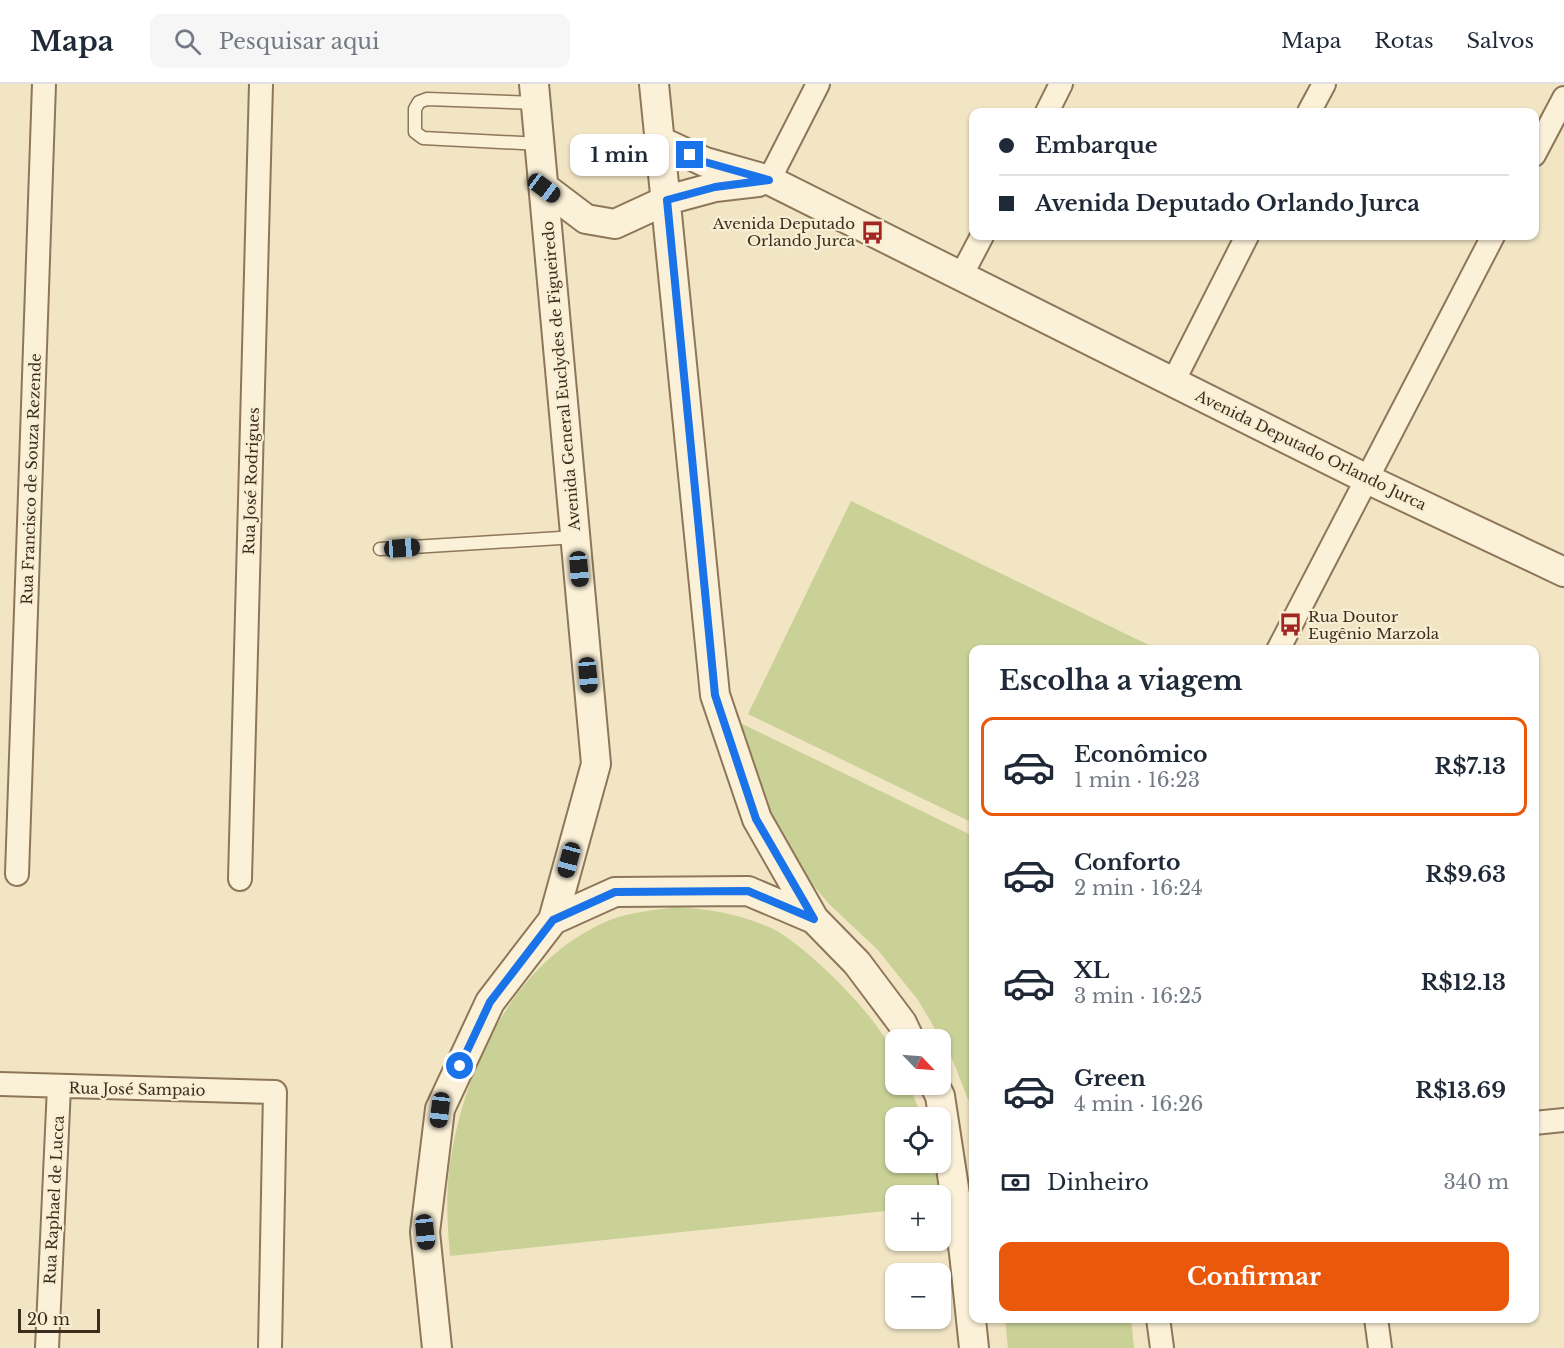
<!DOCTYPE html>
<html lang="pt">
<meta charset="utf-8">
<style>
:root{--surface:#fff;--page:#f6f6f7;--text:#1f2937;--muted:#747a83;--line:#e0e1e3;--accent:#ea580c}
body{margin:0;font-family:"Libre Baskerville",serif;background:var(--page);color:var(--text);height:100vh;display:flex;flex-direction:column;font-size:22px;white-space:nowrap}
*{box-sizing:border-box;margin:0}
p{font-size:20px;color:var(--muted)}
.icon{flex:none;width:33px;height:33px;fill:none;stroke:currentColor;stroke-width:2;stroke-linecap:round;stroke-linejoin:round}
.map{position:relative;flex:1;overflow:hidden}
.panel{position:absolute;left:969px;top:561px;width:570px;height:678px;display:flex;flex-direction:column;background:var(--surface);border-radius:12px;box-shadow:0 2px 4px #0004}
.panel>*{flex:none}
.guide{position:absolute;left:969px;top:24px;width:570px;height:132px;border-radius:12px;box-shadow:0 2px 4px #0004;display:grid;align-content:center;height:132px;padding:0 30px;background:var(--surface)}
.needle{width:39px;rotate:115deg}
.tools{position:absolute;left:885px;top:945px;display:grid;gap:12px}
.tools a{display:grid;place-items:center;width:66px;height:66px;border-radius:12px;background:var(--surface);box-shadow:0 2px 4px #0004;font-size:30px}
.scale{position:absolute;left:18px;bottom:15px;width:82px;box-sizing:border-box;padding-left:6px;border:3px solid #3d2d1e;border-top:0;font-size:16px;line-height:21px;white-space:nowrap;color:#3d2d1e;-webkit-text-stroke:4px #f8eed4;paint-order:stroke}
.end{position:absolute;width:27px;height:27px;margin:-14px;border:8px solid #1a73e8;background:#fff;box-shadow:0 0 0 3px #fff}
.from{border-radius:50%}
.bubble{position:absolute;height:42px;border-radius:12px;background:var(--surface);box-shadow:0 2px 4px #0004;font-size:20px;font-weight:700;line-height:42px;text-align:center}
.car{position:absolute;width:18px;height:36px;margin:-18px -9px;border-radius:8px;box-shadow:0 0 4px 2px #0007;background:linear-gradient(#222 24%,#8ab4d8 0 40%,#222 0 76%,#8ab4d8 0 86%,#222 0)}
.guide b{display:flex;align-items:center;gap:21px;height:57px;font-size:22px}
.guide b+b{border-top:2px solid var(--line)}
.guide i{width:15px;height:15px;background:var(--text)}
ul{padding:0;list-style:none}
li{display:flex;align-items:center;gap:18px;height:99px;margin:0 12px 9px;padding:0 18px;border:3px solid transparent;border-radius:12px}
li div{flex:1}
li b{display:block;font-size:22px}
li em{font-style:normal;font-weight:700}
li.on{border-color:var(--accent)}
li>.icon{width:54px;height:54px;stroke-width:1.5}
h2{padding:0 30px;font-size:27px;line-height:72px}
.pay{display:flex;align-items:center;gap:15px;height:66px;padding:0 30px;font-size:22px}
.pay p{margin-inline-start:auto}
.primary-button{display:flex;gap:12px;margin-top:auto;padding:12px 30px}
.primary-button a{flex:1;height:69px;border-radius:12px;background:var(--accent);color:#fff;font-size:24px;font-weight:700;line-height:69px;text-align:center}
header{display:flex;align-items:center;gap:36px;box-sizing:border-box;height:84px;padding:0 30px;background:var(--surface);border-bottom:2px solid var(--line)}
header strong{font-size:28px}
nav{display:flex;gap:33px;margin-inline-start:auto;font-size:21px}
.search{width:420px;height:54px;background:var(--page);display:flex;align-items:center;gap:15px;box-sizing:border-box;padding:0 21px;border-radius:12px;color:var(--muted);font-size:22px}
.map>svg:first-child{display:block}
.green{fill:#c9d197}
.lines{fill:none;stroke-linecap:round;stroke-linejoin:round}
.service-casing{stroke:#8e7659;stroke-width:15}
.minor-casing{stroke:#8e7659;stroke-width:26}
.tertiary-casing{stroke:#8e7659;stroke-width:32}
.service{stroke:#fbf1d8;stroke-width:12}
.minor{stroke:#fbf1d8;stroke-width:22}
.tertiary{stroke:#fbf1d8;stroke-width:28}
.route{stroke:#1a73e8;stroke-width:8}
.labels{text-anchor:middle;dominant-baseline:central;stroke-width:4.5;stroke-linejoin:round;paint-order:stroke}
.poi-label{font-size:15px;fill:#3d2d1e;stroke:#f8eed4;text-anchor:end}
.street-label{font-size:15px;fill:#3d2d1e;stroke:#f8eed4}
</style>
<header>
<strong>Mapa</strong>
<div class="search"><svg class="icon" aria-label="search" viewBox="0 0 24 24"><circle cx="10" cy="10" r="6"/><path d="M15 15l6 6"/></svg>Pesquisar aqui</div>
<nav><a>Mapa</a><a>Rotas</a><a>Salvos</a></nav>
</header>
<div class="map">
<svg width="1564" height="1264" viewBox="0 0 1564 1264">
<rect width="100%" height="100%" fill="#f1e5c4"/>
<path class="green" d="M851 417 1157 565 974 566 973 739 748 630Z
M728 633 973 752V1028L951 972 918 916 877 865 830 821 795 780 766 734Z
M677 823C710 825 740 830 771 844 803 858 890 943 895 977 897 985 895 993 896 1000L909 1001 922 1033 896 1034V1078L936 1079 944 1121H941L940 1112H896L895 1126 450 1172C447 1137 445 1102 452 1067 469 974 518 874 610 836 631 828 655 826 677 823Z
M1005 1235H1131L1134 1264H1008Z"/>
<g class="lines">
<defs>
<path id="service" d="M536 19 427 15 419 18 415 25V48L423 54 540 60
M380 465 576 453"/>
<path id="minor" d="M1047 28 1061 0
M1309 28 1324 0
M1534 71 1564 14
M769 96 818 0
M961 192 982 152
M1173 298 1247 152
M1278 566 1493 152
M17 790 44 0
M240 795 261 0
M0 1000 275 1008 270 1264
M1534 1039 1564 1036
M1158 1234 1162 1264
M1376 1234 1380 1264
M47 1264 59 1003"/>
<path id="tertiary" d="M654 0 715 611 757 735 814 835 857 879 902 939 910 956
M660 57 705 78 769 96 1367 395 1564 488
M545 104 586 135 615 140 667 116 715 103 758 98
M553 836 615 808 748 807 814 835
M934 1000 940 1012 964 1169 974 1264
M437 1264 425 1148 440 1025 490 918 553 836 596 680 534 0"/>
</defs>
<use href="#service" class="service-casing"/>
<use href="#minor" class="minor-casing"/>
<use href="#tertiary" class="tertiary-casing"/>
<use href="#service" class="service"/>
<use href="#minor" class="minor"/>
<use href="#tertiary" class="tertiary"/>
</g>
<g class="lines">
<path class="route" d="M460 982 490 918 553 836 615 808 748 807 814 835 756 735 715 611 667 116 715 103 769 96 705 78 690 71"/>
</g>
<defs>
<symbol id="bus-bare" viewBox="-9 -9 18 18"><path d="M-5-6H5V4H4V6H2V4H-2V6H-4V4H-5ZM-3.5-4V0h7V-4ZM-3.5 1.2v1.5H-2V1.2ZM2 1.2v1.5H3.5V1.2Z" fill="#a22524" stroke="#f8eed4" stroke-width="2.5" paint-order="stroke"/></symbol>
</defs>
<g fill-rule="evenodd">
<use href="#bus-bare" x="856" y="132" width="33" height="33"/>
<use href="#bus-bare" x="1274" y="524" width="33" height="33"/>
</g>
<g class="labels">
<g class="poi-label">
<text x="855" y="139">Avenida Deputado<tspan x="855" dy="17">Orlando Jurca</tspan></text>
<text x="1308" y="532" text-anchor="start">Rua Doutor<tspan x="1308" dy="17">Eugênio Marzola</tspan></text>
</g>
<g class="street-label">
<text transform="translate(561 292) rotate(-95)">Avenida General Euclydes de Figueiredo</text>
<text transform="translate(1311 366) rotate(26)">Avenida Deputado Orlando Jurca</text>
<text transform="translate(31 395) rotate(-88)">Rua Francisco de Souza Rezende</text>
<text transform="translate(251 397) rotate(-88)">Rua José Rodrigues</text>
<text transform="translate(137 1005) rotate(1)">Rua José Sampaio</text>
<text transform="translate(54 1116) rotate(-87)">Rua Raphael de Lucca</text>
</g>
</g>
</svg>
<div class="tools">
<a><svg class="needle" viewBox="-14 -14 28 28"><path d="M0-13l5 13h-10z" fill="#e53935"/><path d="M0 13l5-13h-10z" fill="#747a83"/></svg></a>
<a><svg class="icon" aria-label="locate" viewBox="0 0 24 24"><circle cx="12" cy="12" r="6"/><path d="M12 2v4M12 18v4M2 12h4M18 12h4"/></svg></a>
<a>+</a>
<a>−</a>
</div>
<div class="scale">20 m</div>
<i class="end from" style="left:460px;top:982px"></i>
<i class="end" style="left:690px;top:71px"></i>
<div class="bubble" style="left:570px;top:50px;width:99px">1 min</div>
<i class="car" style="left:544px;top:104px;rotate:127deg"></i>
<i class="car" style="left:402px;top:464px;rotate:86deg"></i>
<i class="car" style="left:579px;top:485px;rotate:175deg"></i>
<i class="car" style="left:588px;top:591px;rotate:175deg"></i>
<i class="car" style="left:569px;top:776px;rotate:195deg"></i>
<i class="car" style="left:440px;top:1026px;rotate:187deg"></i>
<i class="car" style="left:425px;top:1148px;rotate:174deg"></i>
<div class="guide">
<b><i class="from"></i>Embarque</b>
<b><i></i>Avenida Deputado Orlando Jurca</b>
</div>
<section class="panel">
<h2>Escolha a viagem</h2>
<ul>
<li class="on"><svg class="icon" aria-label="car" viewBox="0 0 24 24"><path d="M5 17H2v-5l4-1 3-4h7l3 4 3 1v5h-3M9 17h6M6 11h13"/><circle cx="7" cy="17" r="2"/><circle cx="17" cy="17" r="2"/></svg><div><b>Econômico</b><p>1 min · 16:23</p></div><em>R$7.13</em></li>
<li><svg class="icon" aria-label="car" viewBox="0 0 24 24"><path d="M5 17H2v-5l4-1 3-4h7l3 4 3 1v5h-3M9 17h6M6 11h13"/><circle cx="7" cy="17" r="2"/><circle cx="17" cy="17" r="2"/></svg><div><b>Conforto</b><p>2 min · 16:24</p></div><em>R$9.63</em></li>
<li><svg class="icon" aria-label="car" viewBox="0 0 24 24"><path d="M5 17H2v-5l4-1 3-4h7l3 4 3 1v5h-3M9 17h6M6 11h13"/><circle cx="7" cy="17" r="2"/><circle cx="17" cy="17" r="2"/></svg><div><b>XL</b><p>3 min · 16:25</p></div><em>R$12.13</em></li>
<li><svg class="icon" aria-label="car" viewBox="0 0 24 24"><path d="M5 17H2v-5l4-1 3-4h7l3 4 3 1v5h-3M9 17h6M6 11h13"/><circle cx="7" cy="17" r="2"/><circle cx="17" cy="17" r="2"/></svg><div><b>Green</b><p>4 min · 16:26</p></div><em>R$13.69</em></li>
</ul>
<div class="pay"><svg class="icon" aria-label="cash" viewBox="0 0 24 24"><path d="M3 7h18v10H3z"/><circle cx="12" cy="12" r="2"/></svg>Dinheiro<p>340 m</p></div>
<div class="primary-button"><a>Confirmar</a></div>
</section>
</div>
